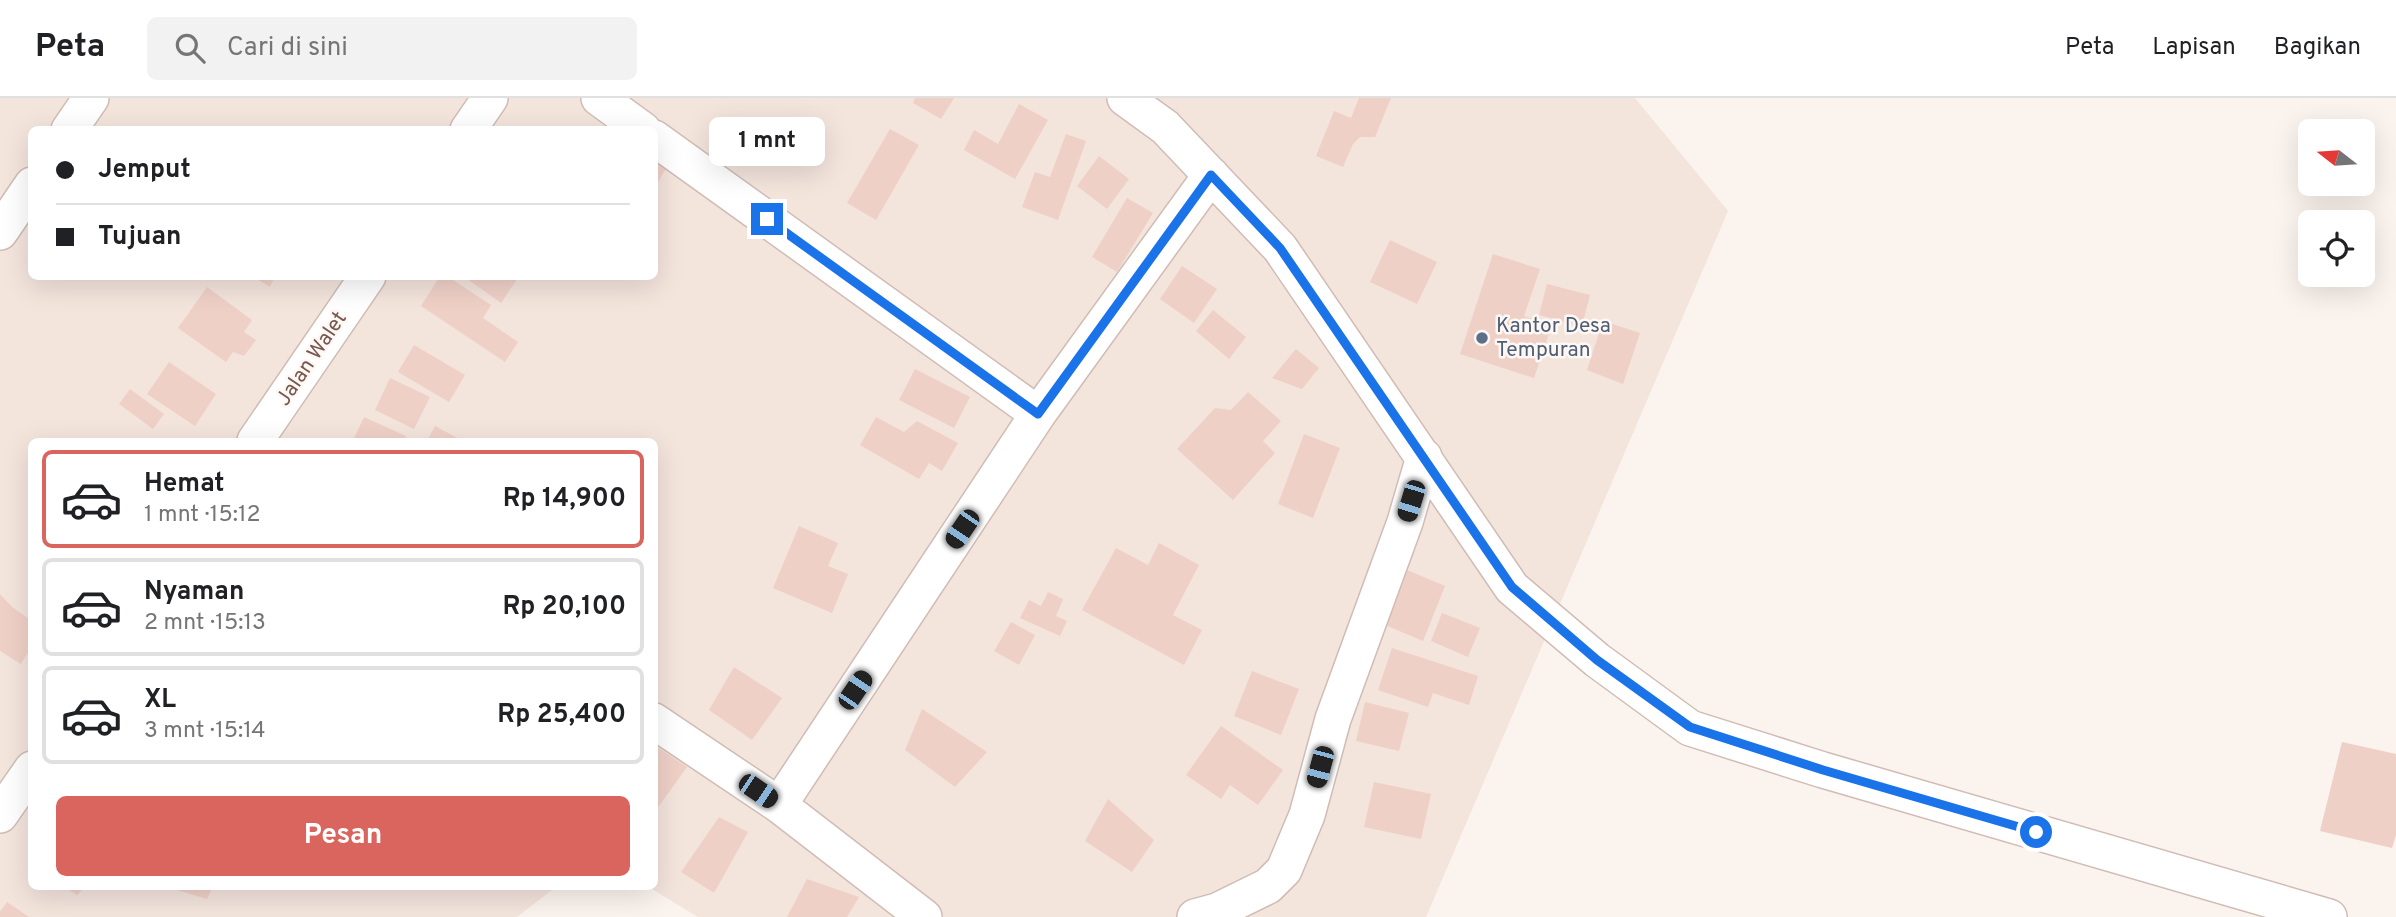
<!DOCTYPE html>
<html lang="id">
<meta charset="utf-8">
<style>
:root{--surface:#fff;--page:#f2f2f2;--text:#202124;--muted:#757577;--line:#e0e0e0;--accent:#da645e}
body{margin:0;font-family:Overpass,sans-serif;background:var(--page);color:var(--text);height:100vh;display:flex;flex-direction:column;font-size:26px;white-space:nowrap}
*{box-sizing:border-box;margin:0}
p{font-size:23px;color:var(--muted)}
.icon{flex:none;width:38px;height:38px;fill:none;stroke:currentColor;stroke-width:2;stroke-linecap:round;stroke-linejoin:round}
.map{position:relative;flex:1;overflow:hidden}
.side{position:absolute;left:28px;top:340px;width:630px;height:452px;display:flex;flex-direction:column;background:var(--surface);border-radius:10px;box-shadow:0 7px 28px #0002}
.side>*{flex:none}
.guide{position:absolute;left:28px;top:28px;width:630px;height:154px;border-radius:10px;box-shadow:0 7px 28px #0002;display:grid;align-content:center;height:154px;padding:0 28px;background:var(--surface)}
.needle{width:46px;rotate:287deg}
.controls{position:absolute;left:2298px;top:21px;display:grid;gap:14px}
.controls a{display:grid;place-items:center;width:77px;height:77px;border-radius:10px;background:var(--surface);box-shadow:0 7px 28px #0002;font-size:35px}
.end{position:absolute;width:32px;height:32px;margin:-16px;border:9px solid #1a73e8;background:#fff;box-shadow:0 0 0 4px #fff}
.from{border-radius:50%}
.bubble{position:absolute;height:49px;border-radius:10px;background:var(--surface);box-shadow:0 7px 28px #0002;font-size:23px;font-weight:700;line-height:49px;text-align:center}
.car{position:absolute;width:21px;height:42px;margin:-21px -10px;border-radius:9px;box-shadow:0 0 5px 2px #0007;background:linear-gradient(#222 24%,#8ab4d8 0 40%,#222 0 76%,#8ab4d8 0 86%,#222 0)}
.guide b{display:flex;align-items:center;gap:24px;height:66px;font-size:26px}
.guide b+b{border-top:2px solid var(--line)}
.guide i{width:18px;height:18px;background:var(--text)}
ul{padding:12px 0 0;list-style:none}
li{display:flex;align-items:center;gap:21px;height:98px;margin:0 14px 10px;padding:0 14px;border:4px solid var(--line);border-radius:10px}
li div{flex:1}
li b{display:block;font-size:26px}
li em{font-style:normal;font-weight:700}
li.selected{border-color:var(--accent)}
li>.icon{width:63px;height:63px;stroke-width:1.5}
.button{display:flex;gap:14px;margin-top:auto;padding:14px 28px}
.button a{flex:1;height:80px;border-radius:10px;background:var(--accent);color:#fff;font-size:28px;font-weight:700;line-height:80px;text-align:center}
header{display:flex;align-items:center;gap:42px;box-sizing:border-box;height:98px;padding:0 35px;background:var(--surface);border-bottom:2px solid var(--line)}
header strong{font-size:33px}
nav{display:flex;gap:38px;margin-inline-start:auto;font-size:24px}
.search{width:490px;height:63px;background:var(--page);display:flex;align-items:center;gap:18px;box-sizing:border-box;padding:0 24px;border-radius:10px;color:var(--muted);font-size:26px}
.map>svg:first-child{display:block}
.residential{fill:#f3e4dc;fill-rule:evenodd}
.building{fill:#efd0c7}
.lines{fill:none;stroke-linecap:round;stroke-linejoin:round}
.minor-casing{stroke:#d0bcb5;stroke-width:38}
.minor{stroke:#fff;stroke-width:35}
.route{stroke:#1a73e8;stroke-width:9}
.service-dot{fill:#5c6f8a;stroke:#fef8f4;stroke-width:2.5}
.labels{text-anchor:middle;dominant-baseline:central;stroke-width:5;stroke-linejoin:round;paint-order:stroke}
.service-label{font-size:21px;fill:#4e5e75;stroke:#fef8f4;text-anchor:start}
.street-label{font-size:21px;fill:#765751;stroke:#fef8f4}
</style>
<header>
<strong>Peta</strong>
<div class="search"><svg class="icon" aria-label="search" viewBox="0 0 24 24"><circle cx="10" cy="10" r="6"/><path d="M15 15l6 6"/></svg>Cari di sini</div>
<nav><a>Peta</a><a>Lapisan</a><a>Bagikan</a></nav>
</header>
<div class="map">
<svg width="2396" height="819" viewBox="0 0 2396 819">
<rect width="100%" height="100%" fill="#fbf3ed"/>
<path class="residential" d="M0 0H1635L1728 113 1426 819H698L647 788H654V343H32V788H557L517 819H0ZM32 32H654V178H32Z"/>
<path class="building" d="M915 0H954L941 21 913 5Z
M1359 0H1391L1375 39H1360L1353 46 1343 69 1316 58 1334 13 1351 20Z
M1019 6 1048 22 1015 81 964 52 974 32 998 46Z
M890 31 919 47 876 122 847 105Z
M1066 36 1086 43 1058 122 1022 109 1035 74 1050 79Z
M654 52 671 62 654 91Z
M1099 58 1129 81 1107 111 1077 88Z
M1127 100 1153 115 1117 174 1092 159Z
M1390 142 1437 164 1417 206 1370 184Z
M1493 156 1540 171 1524 218 1552 227 1534 280 1460 256Z
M1182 168 1217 191 1194 225 1160 201Z
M252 178H275L270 189Z
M440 178H447L491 207 483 220 518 244 505 264 421 208Z
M463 178H519L501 205Z
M1547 186 1590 197 1582 228 1539 217Z
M207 189 252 222 244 234 256 242 244 258 233 254 226 264 178 230Z
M1213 212 1246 239 1229 261 1196 233Z
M1603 223 1640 235 1623 286 1587 272Z
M414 247 465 277 449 304 398 274Z
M1296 251 1319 270 1302 291 1272 280Z
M169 264 216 296 195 328 147 296Z
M915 271 970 299 954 330 899 302Z
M390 280 430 299 414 331 375 312Z
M130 291 164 316 153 331 119 306Z
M1248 294 1281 323 1263 343 1275 355 1233 402 1177 351 1215 310 1231 312Z
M364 319 406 338 404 343H353Z
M876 319 904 334 917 323 958 345 942 373 929 365 919 381 860 347Z
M435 328 459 341 458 343H427Z
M1304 336 1340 350 1313 420 1278 406Z
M799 428 838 445 828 468 848 476 832 515 773 490Z
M1159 445 1199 467 1173 517 1202 532 1184 567 1082 512 1116 450 1148 467Z
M1400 469 1445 488 1423 543 1378 524Z
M1048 494 1063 501 1056 518 1067 523 1060 538 1020 520 1029 502 1041 508Z
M0 496 12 509 32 523V548L21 566 0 553Z
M1442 515 1480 530 1468 559 1431 543Z
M1011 524 1035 537 1019 567 994 553Z
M1392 550 1478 578 1469 607 1433 595 1428 609 1378 592Z
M734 569 782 600 752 642 709 612Z
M1252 573 1299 591 1281 637 1234 618Z
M1365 604 1409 615 1399 653 1356 643Z
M922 611 987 654 955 689 905 652Z
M1221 628 1283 672 1258 707 1230 687 1221 701 1186 677Z
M2342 644 2396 656V737L2392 750 2320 733Z
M654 647 687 669 654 715Z
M1374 684 1431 696 1421 741 1364 729Z
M1108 701 1154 742 1132 774 1085 743Z
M719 719 748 734 714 795 681 774Z
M807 781 859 799 847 819H787Z
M62 788H86L77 797Z
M171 788H213L207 801 170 790Z
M7 804 29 819H0V814Z"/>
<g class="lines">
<defs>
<path id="minor" d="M599 0 643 32
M1125 0 1165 29 1280 150 1512 490 1597 562 1690 630 1823 672 2329 819
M69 32 91 0
M468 32 490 0
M654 40 1038 316
M0 134 32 87
M255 343 368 178
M654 623 779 707 924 819
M779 707 1038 316 1211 77
M0 717 32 671
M1195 819 1217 813 1268 788 1284 772 1307 717 1333 621 1405 424 1424 359"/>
</defs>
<use href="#minor" class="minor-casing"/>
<use href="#minor" class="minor"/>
</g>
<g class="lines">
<path class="route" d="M767 121 1038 316 1211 77 1280 150 1512 489 1597 562 1690 629 1823 672 2036 734"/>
</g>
<circle class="service-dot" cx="1482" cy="240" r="7"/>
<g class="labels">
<g class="service-label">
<text x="1496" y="228">Kantor Desa<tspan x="1496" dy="24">Tempuran</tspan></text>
</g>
<g class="street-label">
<text transform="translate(312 261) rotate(-56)">Jalan Walet</text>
</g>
</g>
</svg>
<div class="controls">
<a><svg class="needle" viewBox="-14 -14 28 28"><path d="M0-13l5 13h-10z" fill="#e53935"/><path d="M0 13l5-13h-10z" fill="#757577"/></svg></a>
<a><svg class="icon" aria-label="locate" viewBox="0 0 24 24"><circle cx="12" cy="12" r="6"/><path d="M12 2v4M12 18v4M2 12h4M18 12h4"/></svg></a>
</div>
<i class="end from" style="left:2036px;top:734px"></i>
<i class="end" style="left:767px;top:121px"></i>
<div class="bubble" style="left:709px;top:19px;width:116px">1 mnt</div>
<i class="car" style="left:1411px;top:403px;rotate:197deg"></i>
<i class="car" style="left:962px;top:431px;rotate:214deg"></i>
<i class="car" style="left:855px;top:592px;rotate:34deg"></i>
<i class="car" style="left:1320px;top:669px;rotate:195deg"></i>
<i class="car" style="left:758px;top:693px;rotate:124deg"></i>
<div class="guide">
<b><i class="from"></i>Jemput</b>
<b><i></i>Tujuan</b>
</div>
<section class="side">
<ul>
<li class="selected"><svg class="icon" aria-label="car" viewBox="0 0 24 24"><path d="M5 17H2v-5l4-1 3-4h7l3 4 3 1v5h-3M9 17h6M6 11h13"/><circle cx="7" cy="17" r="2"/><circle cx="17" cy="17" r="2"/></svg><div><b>Hemat</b><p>1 mnt · 15:12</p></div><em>Rp 14,900</em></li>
<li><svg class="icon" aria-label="car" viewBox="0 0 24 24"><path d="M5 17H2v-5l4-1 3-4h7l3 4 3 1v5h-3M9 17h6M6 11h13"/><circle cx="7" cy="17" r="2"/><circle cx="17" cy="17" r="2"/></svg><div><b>Nyaman</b><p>2 mnt · 15:13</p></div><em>Rp 20,100</em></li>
<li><svg class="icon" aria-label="car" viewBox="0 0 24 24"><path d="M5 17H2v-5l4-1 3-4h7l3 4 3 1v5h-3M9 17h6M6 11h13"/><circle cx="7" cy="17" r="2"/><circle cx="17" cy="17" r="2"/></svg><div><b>XL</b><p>3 mnt · 15:14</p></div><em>Rp 25,400</em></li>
</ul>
<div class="button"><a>Pesan</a></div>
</section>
</div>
